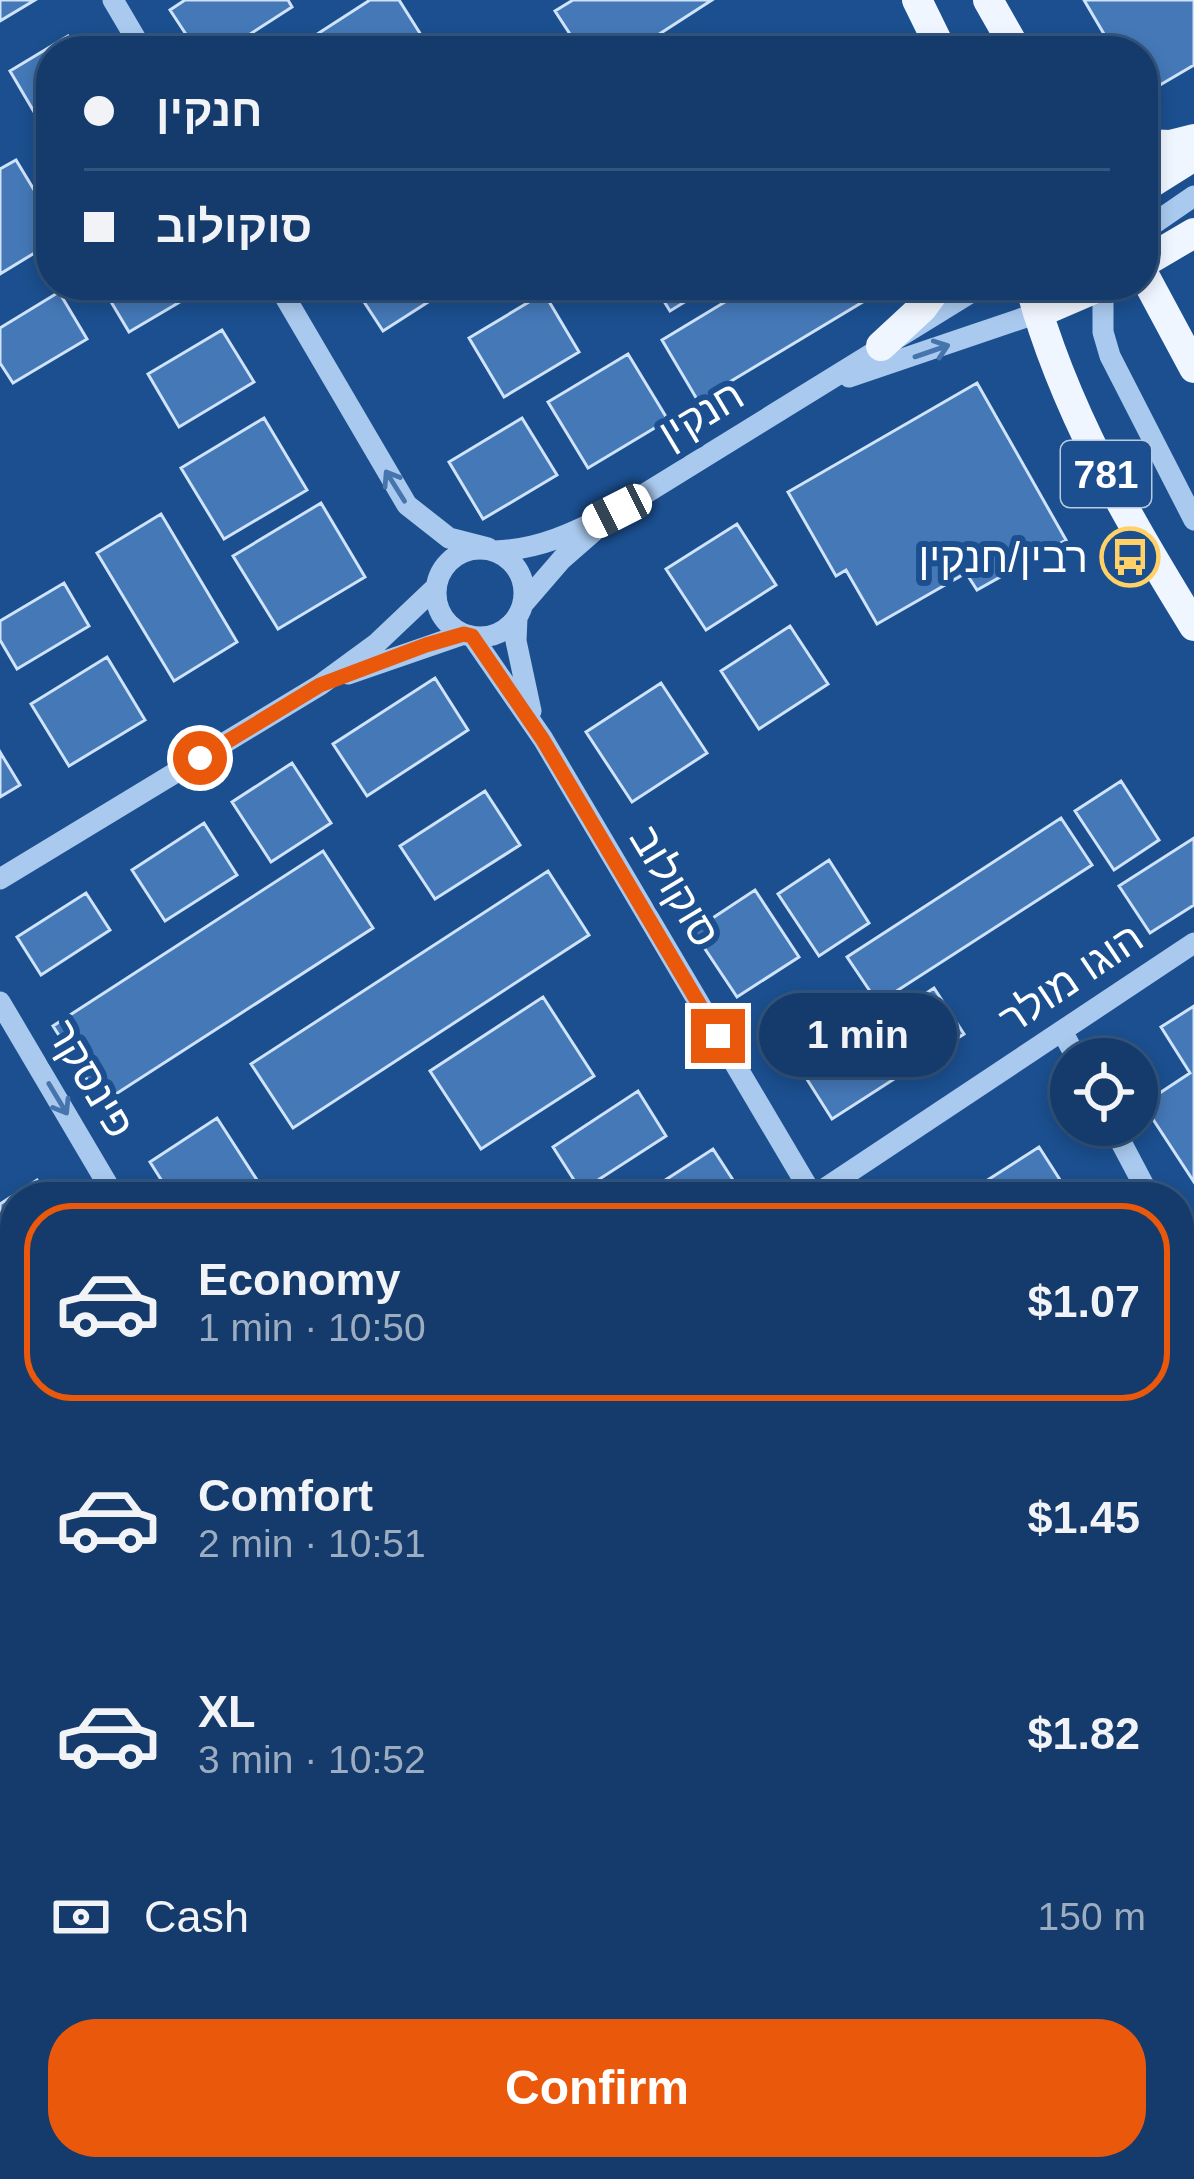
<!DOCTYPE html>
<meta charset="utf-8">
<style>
:root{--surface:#143b6b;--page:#214673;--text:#f1f3f6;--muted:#9dadc1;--line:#33557e;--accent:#ea580c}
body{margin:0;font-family:Arial,"Noto Sans Hebrew",sans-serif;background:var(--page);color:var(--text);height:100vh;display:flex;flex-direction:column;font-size:45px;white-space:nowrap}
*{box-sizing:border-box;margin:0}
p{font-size:39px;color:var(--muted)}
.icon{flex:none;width:66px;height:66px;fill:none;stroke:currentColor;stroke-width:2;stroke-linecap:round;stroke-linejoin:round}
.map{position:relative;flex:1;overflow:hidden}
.panel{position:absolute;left:0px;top:1182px;width:1194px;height:999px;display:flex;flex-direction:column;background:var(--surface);border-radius:48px 48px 0 0;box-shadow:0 6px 18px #0003,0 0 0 3px var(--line)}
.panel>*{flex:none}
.guide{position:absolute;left:36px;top:36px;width:1122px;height:264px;border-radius:48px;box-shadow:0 6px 18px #0003,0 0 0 3px var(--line);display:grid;align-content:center;height:264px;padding:0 48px;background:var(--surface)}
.fabs{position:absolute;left:1050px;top:1038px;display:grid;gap:24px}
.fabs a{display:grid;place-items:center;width:108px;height:108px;border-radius:50%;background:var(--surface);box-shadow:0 6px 18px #0003,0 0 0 3px var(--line);font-size:60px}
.end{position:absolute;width:54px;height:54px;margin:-27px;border:15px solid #ea580c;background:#fff;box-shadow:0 0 0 6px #fff}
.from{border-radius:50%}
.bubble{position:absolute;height:84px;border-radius:42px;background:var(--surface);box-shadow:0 6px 18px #0003,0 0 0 3px var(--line);font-size:39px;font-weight:700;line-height:84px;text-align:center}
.car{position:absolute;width:36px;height:72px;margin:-36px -18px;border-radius:15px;box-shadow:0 0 9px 3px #0007;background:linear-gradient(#fff 24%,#345 0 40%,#fff 0 76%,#345 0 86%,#fff 0)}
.guide b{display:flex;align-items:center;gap:42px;height:114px;font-size:45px}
.guide b+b{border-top:3px solid var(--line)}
.guide i{width:30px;height:30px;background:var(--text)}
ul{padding:21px 0 0;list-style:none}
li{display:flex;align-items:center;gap:36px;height:198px;margin:0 24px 18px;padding:0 24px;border:6px solid transparent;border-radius:48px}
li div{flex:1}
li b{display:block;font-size:45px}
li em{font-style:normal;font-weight:700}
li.on{border-color:var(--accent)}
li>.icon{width:108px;height:108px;stroke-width:1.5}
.pay{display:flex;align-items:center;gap:30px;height:132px;padding:0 48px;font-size:45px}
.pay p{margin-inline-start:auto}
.cta{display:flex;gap:24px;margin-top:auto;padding:24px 48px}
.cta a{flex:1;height:138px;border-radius:48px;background:var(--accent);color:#fff;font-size:48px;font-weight:700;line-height:138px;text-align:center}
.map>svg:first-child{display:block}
.building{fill:#4478b7;stroke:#cfe3fa;stroke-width:3}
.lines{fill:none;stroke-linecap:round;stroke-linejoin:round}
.minor{stroke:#a9c9ee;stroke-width:21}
.major{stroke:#f0f6ff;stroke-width:30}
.oneway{stroke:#4674ac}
.route{stroke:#ea580c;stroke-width:15}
.labels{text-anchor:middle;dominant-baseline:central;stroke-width:12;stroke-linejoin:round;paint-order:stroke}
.shield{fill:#1b4f8f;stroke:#bbcadd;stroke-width:3}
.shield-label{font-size:39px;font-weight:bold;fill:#fff}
.street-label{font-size:42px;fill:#fff;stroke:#1b4f8f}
.poi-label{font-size:42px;fill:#fff;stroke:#1b4f8f;text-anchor:end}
</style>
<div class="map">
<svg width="1194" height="2179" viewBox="0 0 1194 2179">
<rect width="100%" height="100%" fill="#1b4f8f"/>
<path class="building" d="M0 0H35L0 21Z
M185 0H288L292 7 224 51H197L170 10Z
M370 0H399L423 38 403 51H291Z
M573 0H712L633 51H581L555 11Z
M1084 0H1194V65L1143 95V51H1114Z
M68 36 77 51H51L50 139 10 71Z
M16 160 51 218V243L0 274V169Z
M101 285H183L190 296 129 332Z
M353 285H432L439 295 383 331Z
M654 285H712L670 311Z
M753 285H891L698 401 662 340Z
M59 292 87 339 13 383 0 363V328Z
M544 293 579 352 504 397 469 338Z
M222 330 254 382 179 427 148 374Z
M628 354 668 420 588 468 548 402Z
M977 383 1066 540 977 590 966 573 877 624 846 570 836 576 788 492Z
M264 418 307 490 224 539 181 468Z
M522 418 557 475 483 519 449 462Z
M321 503 365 577 278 629 233 556Z
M161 514 237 642 174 681 97 553Z
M737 524 776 585 706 630 666 569Z
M64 583 89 626 17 669 0 640V621Z
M790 626 828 684 759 729 721 671Z
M107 657 145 720 69 766 31 704Z
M435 678 468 730 367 796 333 744Z
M661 683 707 753 632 802 586 732Z
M0 752 20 785 0 797Z
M292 763 331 823 271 862 232 802Z
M1121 781 1159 840 1114 870 1075 811Z
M485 791 520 845 435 899 400 846Z
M1061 818 1092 865 878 1003 847 957Z
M204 823 237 875 165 921 132 870Z
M1194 838V905L1150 933 1119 886Z
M323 851 373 928 102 1103 53 1026Z
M829 860 869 923 819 956 778 894Z
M548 871 589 935 293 1128 251 1064Z
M755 890 799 957 737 997 693 931Z
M86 893 110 930 41 975 17 937Z
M934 988 964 1034 832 1119 803 1073Z
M543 997 594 1076 481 1149 430 1071Z
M1194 1006V1182L1143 1104 1190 1073 1161 1027Z
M638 1091 666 1136 581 1191 553 1147Z
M217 1118 268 1197H172L150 1162Z
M1039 1147 1071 1197H992L983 1183Z
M713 1149 744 1197H639Z
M37 1180 48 1197H15V1293L0 1302V1204Z
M15 1467V1523L0 1533V1477Z
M15 1568V1617L0 1594V1577Z
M1194 1659V1740L1193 1741 1179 1719V1668Z
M0 1792 15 1819V1871L0 1880Z
M15 1960V2035L0 2009V1969Z
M96 2166H169L150 2179H105Z
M228 2166H413L419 2176 415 2179H209Z
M439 2166H487L468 2179H448Z
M861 2166H977L957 2179H869Z"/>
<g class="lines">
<path class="minor" d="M113 0 143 51
M1143 231 1194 196
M278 285 407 505 449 538 488 548
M1103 285V332L1110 356 1194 520
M849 377 1038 313
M436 593a44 44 0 1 1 88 0a44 44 0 1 1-88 0Z
M494 551C540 550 577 531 617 511L983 285
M524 603 562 559 594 531
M517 618 516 641 531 711
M472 636 543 739 813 1196
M348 674 464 634
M0 879 320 685 376 644 435 588
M0 1002 115 1197
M1062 1031 1077 1059
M1112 1125 1150 1197
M812 1197 1194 943
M1179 1251 1194 1279
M1179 1428 1194 1417
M0 1703 15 1694
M0 1926 15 1917
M1193 2179 1194 2177"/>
<path class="major" d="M917 0 942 51
M988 0 1017 51
M1143 144 1170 145 1194 139
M1143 188 1194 156
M1143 263 1194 233
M1143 273 1194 368
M1030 285C1063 408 1127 518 1194 626
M1038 313 1103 285
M881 346 922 308 939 285
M1179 2098 1194 2060
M1148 2179 1153 2166"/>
</g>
<defs><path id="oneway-shaft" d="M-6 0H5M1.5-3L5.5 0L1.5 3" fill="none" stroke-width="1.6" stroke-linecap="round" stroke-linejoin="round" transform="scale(3)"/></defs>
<g class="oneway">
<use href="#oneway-shaft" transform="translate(932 351) rotate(-19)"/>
<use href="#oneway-shaft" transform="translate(395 486) rotate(-122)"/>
<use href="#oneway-shaft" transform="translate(58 1099) rotate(59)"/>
</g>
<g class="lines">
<path class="route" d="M200 758 320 685 426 645 464 634 472 636 543 740 718 1036"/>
</g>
<defs>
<symbol id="bus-ring" viewBox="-11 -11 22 22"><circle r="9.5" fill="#1b4f8f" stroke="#ffd166" stroke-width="1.5"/><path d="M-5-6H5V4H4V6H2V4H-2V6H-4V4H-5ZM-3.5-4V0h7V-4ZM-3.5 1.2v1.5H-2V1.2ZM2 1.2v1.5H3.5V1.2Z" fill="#ffd166"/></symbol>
</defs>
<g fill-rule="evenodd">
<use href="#bus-ring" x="1097" y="524" width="66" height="66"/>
</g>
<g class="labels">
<rect class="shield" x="1061" y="441" width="90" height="66" rx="9"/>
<g class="shield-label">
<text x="1106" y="474">781</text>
</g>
<g class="street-label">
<text transform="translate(701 414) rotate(-31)">חנקין</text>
<text transform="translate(675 886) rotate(59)">סוקולוב</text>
<text transform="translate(1071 978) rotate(-34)">הוגו מולר</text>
<text transform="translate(91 1079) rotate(59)">פינסקר</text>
</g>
<g class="poi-label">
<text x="1088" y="557">רבין/חנקין</text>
</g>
</g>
</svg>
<div class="fabs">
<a><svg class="icon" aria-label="locate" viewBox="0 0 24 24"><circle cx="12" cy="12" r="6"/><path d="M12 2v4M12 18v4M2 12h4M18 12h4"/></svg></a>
</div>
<i class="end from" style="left:200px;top:758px"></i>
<i class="end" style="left:718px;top:1036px"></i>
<div class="bubble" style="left:759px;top:993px;width:198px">1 min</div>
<i class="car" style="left:617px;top:511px;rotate:243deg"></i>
<div class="guide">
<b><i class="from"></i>חנקין</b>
<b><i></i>סוקולוב</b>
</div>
<section class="panel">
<ul>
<li class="on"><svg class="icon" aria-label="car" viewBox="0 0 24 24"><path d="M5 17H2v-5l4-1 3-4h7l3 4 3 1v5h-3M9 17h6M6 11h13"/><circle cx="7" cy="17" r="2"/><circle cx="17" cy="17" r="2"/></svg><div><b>Economy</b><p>1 min · 10:50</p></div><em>$1.07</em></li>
<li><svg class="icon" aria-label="car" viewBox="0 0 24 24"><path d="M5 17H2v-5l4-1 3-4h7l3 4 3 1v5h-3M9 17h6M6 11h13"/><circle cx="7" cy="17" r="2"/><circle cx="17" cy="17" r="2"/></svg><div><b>Comfort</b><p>2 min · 10:51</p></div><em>$1.45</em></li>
<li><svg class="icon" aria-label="car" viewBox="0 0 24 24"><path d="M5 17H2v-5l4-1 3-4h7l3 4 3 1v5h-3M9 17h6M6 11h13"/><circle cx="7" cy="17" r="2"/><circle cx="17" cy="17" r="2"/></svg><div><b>XL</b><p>3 min · 10:52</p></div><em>$1.82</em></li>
</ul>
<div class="pay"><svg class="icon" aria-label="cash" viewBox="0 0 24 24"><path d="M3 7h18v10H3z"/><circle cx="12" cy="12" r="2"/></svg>Cash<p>150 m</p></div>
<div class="cta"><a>Confirm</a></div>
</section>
</div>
